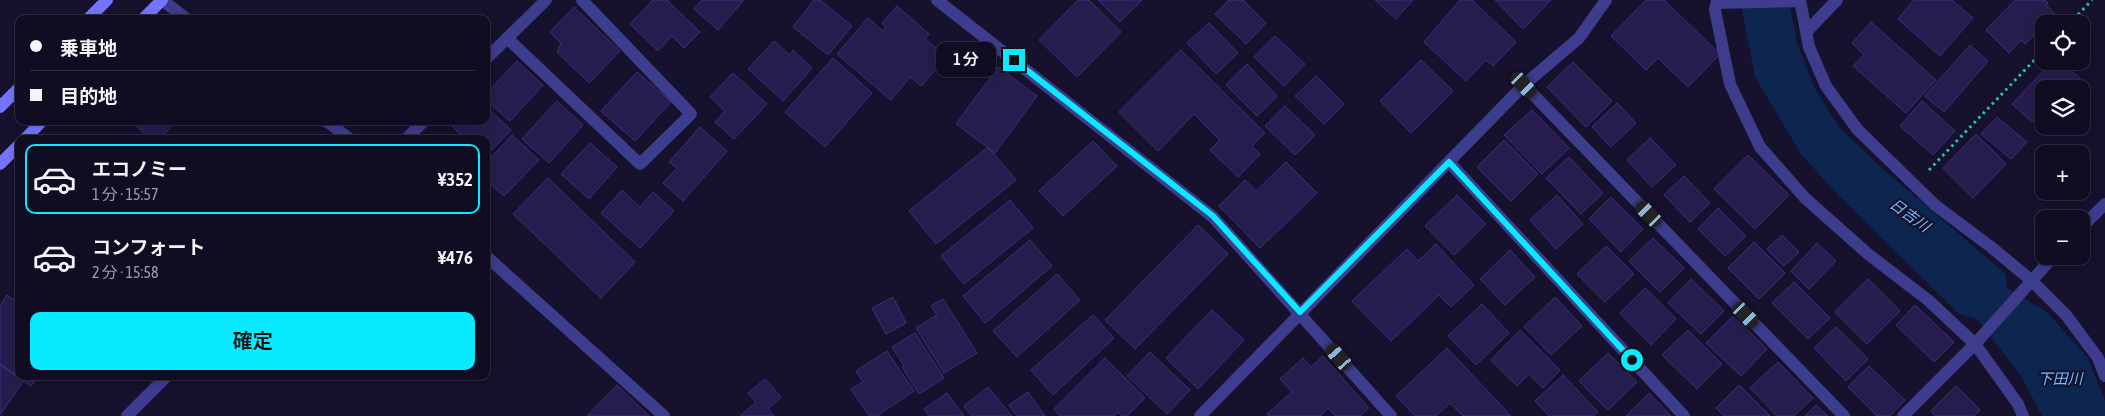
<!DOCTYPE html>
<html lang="ja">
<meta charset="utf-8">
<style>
:root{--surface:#100d22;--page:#1e1b2f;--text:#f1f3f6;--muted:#9c9ca5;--line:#302d40;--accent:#09eaff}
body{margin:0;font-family:"Asap Condensed","Noto Sans JP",sans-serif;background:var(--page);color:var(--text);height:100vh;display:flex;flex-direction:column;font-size:19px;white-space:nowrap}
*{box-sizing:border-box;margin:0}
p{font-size:16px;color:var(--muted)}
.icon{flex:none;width:28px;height:28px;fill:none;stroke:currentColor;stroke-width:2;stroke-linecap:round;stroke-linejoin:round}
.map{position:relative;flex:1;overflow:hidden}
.panel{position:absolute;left:15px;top:135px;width:475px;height:245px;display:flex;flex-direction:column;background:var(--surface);border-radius:10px;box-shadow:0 2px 8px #0003,0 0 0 1px var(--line)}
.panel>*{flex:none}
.hud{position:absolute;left:15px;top:15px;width:475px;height:110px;border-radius:10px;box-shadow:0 2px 8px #0003,0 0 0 1px var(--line);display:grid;align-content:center;height:110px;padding:0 15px;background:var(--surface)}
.fabs{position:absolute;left:2035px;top:15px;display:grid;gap:10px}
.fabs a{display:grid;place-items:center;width:55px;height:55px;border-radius:10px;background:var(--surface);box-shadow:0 2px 8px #0003,0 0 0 1px var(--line);font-size:25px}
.end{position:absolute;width:22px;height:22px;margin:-11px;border:6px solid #09eaff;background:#111;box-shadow:0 0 0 2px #111}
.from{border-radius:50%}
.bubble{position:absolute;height:35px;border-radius:10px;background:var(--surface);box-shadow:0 2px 8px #0003,0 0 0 1px var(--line);font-size:16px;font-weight:600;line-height:35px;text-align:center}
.car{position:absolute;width:15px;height:30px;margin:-15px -8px;border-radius:6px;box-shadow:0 0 4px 1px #0007;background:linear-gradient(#222 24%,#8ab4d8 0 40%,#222 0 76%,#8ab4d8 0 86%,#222 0)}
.hud b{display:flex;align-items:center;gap:18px;height:48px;font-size:19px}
.hud b+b{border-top:1px solid var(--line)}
.hud i{width:12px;height:12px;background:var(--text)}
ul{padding:9px 0 0;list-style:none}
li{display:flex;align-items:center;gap:15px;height:70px;margin:0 10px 8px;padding:0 5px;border:2px solid transparent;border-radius:10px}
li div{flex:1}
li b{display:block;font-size:19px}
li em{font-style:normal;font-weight:600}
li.selected{border-color:var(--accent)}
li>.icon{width:45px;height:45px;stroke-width:1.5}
.cta{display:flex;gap:10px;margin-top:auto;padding:10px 15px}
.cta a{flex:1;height:58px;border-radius:10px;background:var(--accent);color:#111;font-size:20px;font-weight:600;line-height:58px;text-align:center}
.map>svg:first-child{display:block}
.water{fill:#0d2650}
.building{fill:#261d4e;stroke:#3d2f7a}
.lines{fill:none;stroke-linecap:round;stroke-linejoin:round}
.path{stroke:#2fc0b5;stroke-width:3;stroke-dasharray:2.5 4;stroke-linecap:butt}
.lane{stroke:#3e3c8c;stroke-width:12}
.street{stroke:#3e3c8c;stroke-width:12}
.secondary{stroke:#7574ff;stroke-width:12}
.route{stroke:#09eaff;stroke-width:6}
.labels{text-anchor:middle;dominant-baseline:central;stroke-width:4.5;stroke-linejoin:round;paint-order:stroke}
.water-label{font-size:15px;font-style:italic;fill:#6bbdff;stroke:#16112d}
</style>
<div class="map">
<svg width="2105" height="416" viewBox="0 0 2105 416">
<rect width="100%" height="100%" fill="#16112d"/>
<path class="water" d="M1740 0H1789L1797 43 1814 87 1839 127 1884 170 2006 274 2007 288 2048 313 2088 358 2105 401V416H2042L2021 376 1977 319 1959 314 1834 191 1801 154 1755 77Z"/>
<path class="building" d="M653 0H667L700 32 684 48 672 36 658 51 630 24Z
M702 0H744L718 30 694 9Z
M814 0H820L852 26 828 55 793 27Z
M1078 0H1089L1121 32 1077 77 1039 40Z
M1098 0H1142L1120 22Z
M1229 0H1243L1266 23 1246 44 1215 14Z
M1375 0H1413L1396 19Z
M1460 0H1472L1516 42 1493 66 1486 60 1466 81 1424 42Z
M1495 0H1551L1523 29Z
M1646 0H1664L1720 54 1688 87 1658 58 1646 70 1611 36Z
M1914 0H1952L1973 18 1940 56 1898 19Z
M2015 0H2045L2048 3 2046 5 2055 14 2025 44 2021 40 2009 53 1986 30Z
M897 6 929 34 925 39 947 57 921 86 910 77 891 100 837 54 868 18 883 31 886 27 882 23Z
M574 7 620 51 589 83 557 52 561 43 550 32Z
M1871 22 1936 80 1906 113 1853 66 1864 55 1852 43Z
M1209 23 1238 53 1216 74 1187 43Z
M1275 36 1305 64 1284 86 1254 57Z
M774 41 789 55 793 50 812 68 783 101 748 69Z
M1970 45 1988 61 1944 112 1925 96Z
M1181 50 1265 133 1252 146 1260 154 1238 177 1210 150 1220 140 1194 114 1158 151 1119 112Z
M833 58 872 93 825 147 785 112Z
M1421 60 1453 91 1411 133 1380 101Z
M517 61 543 85 510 121 486 100V94Z
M2053 61H2061L2086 84 2081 89H2044L2045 128 2035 119 2032 122 2012 104Z
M1573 62 1612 101 1586 127 1547 87Z
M1247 64 1277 96 1257 116 1226 85Z
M998 67 1037 96 995 153 956 124Z
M637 72 671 102 635 141 601 111Z
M733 73 767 104 734 139 715 122 725 111 710 97Z
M1316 76 1344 104 1324 124 1295 96Z
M557 101 583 125 549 163 522 139Z
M1922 101 1955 131 1933 155 1900 126Z
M1617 103 1636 123 1611 147 1592 127Z
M1285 106 1315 135 1295 155 1265 126Z
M486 107 511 130 486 156V139H458L461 135 449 123 451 121H486Z
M1532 110 1569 148 1542 174 1504 135Z
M1997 117 2027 142 2011 159 1981 134Z
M131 121H176L160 139H151Z
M700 127 727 151 683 201 663 183 677 168 669 162Z
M1976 134 2006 164 1973 198 1943 168Z
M512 135 539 160 504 196 486 180V163Z
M1650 138 1676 165 1652 187 1627 160Z
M1504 140 1538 174 1511 201 1477 167Z
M1093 141 1117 166 1063 216 1039 191Z
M590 143 617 167 589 199 561 174Z
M988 147 1016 180 936 244 909 211Z
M1748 155 1789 195 1755 229 1714 189Z
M1569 157 1603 193 1581 214 1546 178Z
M1286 162 1317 193 1260 248 1219 206 1245 180 1256 191Z
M1684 176 1710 203 1690 222 1664 195Z
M548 178 635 262 601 298 513 214Z
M622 190 640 207 653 192 674 211 640 248 601 213Z
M1457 195 1486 224 1454 255 1425 226Z
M1557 195 1583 224 1556 249 1530 220Z
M1611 197 1643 229 1621 252 1589 219Z
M1010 200 1033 228 964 284 941 256Z
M1718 208 1746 236 1725 256 1698 229Z
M1198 225 1228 254 1135 349 1105 320Z
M1782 235 1799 252 1784 266 1767 249Z
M1653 238 1684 268 1660 292 1629 261Z
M1030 240 1052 266 985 323 963 296Z
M1754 242 1785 273 1759 299 1728 268Z
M1817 243 1836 261 1809 289 1791 271Z
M1436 244 1474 285 1451 307 1439 295 1391 341 1352 301 1407 249 1418 261Z
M1606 246 1634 274 1605 302 1577 274Z
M1510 250 1535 277 1505 305 1480 279Z
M1057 274 1080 300 1017 357 993 331Z
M1691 279 1724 311 1701 334 1668 303Z
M1868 279 1900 311 1867 344 1835 312Z
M1794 282 1830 318 1808 339 1772 303Z
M1645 288 1676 319 1651 345 1620 313Z
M7 295 19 303V376H38L31 386 0 365V306Z
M893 297 906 323 886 334 872 308Z
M1555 297 1582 326 1551 355 1524 327Z
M943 299 977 353 944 373 916 328 937 315 931 306Z
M1482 304 1509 333 1476 365 1448 336Z
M1915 305 1954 342 1934 362 1896 325Z
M1212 310 1244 340 1198 389 1166 358Z
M1093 315 1114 338 1053 395 1031 370Z
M1733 316 1767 349 1741 376 1706 343Z
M1836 327 1868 359 1846 381 1814 348Z
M1520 330 1560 370 1543 388 1529 374 1517 386 1491 360Z
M1688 330 1722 364 1697 389 1662 355Z
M915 333 944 378 919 394 902 367 904 366 892 347Z
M1447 348 1511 416H1463L1450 403 1436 416H1415L1396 396Z
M887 351 914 391 877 416H869L851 389 863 382 856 371Z
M1150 352 1190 390 1167 414 1127 376Z
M1608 353 1637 382 1608 410 1579 381Z
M1323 356 1369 408 1360 416H1336L1328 408 1320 416H1269L1267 414 1292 392 1280 379 1303 358 1311 367Z
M1105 358 1145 398 1127 416H1122L1118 412 1114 416H1060L1054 409Z
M1778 362 1813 398 1794 416H1777L1750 388Z
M0 364 24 380 0 415Z
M1869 366 1905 400 1890 416H1877L1848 387Z
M1563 375 1598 412 1593 416H1549L1535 401Z
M765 379 781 397 768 409 774 416H740L756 402 748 393Z
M617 385 649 416H587Z
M1739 385 1770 416H1724L1716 408Z
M1956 386 1980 410 1974 416H1935L1931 411Z
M988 387 1012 416H972L964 406Z
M1028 392 1045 416H1017L1009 405Z
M947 393 964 416H929L924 409Z
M1649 393 1671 416H1626Z
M1816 405 1828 416H1805Z"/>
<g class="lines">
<path class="path" d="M2069 24 2092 0
M1929 170 2044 50"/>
<path class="lane" d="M1524 85 1844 416
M1449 162 1684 416"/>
<path class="street" d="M162 0 187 19
M937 0 1213 217 1391 416
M1717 0 1715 10 1730 84 1760 147 1805 198 1868 254 1928 300 1975 344 2018 404 2023 416
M1800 0 1809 47 1826 86 1857 129 1935 205 1991 247 2031 280 2066 315 2098 358 2105 376
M1717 3 1800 1
M1806 32 1837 0
M507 38 640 164 691 114 582 0
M486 59 546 0
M326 121 350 139
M406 139 424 121
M2081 228 2105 204
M486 256 664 416
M127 416 167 376
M1200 416 1524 85 1579 38 1606 0
M1903 416 1975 344 2054 256"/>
<path class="secondary" d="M88 19 107 0
M143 19 162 0
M0 107 19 88
M25 139 42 121
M0 164 19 145"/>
</g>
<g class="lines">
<path class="route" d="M1014 60 1213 216 1300 312 1449 162 1632 360"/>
</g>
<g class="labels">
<g class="water-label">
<text transform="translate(1910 215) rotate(36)">日吉川</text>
<text x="2060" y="378">下田川</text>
</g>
</g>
</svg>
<div class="fabs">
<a><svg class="icon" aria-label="locate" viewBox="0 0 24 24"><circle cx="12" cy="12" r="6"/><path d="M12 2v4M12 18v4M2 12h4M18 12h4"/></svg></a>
<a><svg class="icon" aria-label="layers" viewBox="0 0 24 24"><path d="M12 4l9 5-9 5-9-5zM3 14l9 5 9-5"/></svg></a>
<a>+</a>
<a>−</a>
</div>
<i class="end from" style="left:1632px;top:360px"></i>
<i class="end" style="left:1014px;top:60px"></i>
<div class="bubble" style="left:936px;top:42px;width:60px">1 分</div>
<i class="car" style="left:1524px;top:85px;rotate:136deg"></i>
<i class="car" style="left:1649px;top:214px;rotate:316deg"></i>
<i class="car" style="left:1746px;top:315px;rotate:136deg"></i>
<i class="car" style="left:1339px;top:357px;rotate:319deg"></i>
<div class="hud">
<b><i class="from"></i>乗車地</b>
<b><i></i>目的地</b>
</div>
<section class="panel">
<ul>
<li class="selected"><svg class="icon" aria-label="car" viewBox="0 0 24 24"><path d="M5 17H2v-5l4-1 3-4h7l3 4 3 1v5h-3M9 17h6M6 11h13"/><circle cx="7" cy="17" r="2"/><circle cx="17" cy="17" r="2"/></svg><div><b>エコノミー</b><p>1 分 · 15:57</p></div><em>¥352</em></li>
<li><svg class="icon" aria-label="car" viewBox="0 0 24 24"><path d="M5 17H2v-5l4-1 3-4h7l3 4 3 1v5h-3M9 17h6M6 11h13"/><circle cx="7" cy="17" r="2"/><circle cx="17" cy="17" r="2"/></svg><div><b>コンフォート</b><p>2 分 · 15:58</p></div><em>¥476</em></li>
</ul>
<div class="cta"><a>確定</a></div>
</section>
</div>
